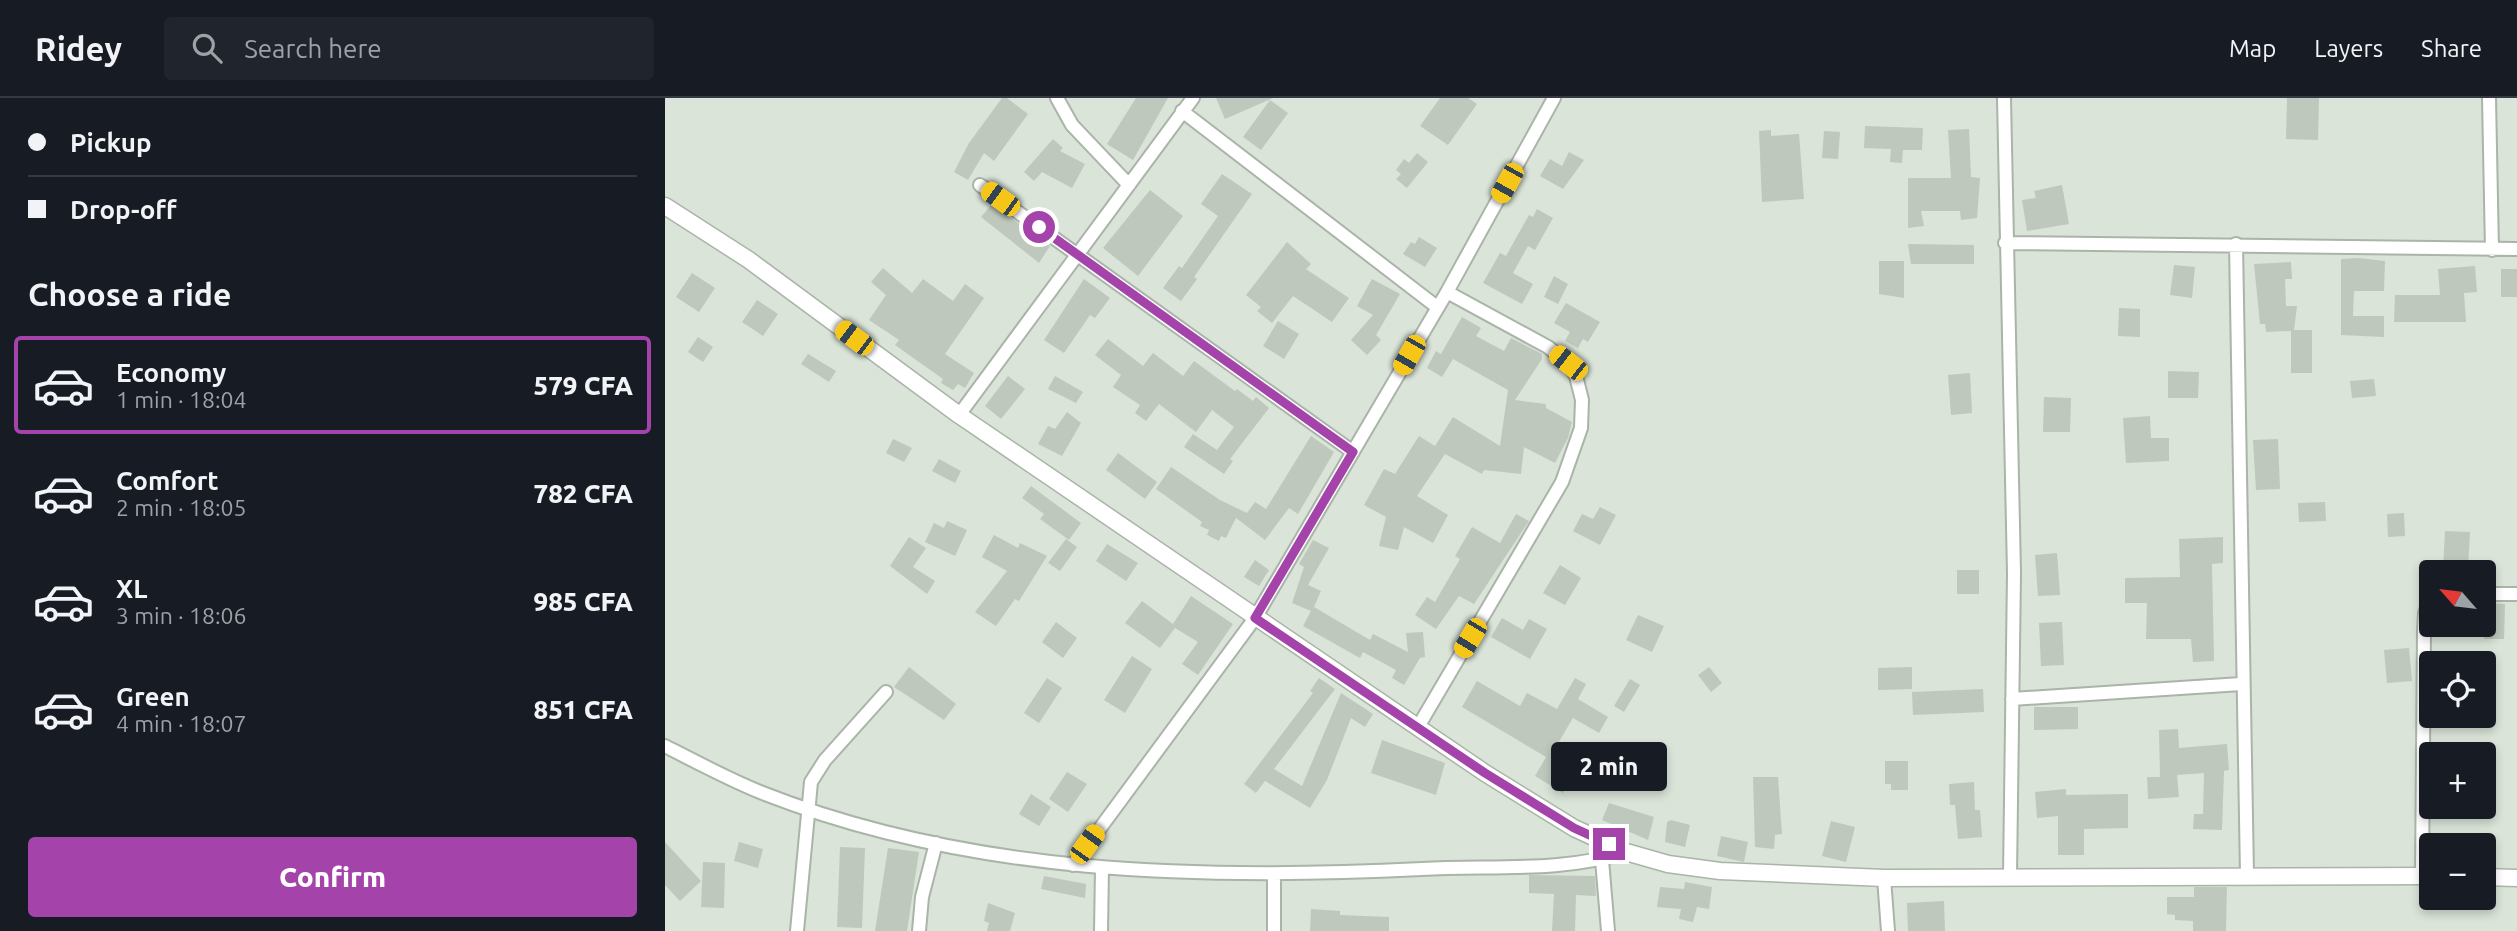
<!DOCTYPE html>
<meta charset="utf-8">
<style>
:root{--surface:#171b24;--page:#20242c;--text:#f1f3f6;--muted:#9ea1a6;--line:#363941;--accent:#a444ab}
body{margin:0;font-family:Ubuntu,sans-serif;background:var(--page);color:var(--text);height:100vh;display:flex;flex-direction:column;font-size:26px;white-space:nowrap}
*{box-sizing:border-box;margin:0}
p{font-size:23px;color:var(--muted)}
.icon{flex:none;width:38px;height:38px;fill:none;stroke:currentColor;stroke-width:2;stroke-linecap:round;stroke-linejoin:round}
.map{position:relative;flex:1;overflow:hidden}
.drawer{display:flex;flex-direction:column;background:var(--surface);width:665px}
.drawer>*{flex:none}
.top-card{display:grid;align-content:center;height:154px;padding:0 28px;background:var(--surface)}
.needle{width:46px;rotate:298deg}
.buttons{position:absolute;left:1754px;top:462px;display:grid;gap:14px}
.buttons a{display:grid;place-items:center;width:77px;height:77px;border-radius:7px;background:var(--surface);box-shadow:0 4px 10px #0003;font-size:35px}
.end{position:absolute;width:32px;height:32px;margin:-16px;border:9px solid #a444ab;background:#fff;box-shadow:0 0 0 4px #fff}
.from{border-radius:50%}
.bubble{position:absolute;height:49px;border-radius:7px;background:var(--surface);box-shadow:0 4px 10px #0003;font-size:23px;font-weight:800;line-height:49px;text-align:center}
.car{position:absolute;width:21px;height:42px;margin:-21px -10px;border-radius:9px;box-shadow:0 0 5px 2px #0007;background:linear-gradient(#f5c518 24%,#345 0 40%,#f5c518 0 76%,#345 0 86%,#f5c518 0)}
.top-card b{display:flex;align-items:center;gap:24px;height:66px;font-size:26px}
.top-card b+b{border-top:2px solid var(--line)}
.top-card i{width:18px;height:18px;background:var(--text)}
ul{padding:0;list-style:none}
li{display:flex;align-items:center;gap:21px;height:98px;margin:0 14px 10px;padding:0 14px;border:4px solid transparent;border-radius:7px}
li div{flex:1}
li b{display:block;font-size:26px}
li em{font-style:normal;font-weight:800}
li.on{border-color:var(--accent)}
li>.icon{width:63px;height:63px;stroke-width:1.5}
h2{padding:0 28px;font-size:32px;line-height:84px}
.action{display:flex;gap:14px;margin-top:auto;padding:14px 28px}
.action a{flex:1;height:80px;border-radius:7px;background:var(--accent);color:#fff;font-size:28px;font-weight:800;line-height:80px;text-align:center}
header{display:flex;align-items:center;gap:42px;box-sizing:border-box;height:98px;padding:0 35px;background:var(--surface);border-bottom:2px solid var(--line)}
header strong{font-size:33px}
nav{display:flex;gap:38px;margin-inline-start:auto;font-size:24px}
.search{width:490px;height:63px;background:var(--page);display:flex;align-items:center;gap:18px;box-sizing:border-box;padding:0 24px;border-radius:7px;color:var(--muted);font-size:26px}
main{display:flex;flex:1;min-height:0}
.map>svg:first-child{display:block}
.building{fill:#bec8bc}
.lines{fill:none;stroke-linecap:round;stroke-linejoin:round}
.minor-casing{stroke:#aab4a8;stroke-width:16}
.tertiary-casing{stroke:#aab4a8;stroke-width:19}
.minor{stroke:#fff;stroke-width:12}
.tertiary{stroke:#fff;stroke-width:16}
.route{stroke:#a444ab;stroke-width:9}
</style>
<header>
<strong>Ridey</strong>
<div class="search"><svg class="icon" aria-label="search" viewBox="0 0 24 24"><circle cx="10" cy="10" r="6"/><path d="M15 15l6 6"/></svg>Search here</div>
<nav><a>Map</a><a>Layers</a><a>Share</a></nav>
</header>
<main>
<section class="drawer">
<div class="top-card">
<b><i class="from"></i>Pickup</b>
<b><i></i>Drop-off</b>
</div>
<h2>Choose a ride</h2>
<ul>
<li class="on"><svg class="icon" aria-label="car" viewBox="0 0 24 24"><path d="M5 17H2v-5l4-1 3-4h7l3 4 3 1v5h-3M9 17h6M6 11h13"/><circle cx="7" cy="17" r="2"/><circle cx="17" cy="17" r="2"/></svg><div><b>Economy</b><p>1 min · 18:04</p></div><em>579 CFA</em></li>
<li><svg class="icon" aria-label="car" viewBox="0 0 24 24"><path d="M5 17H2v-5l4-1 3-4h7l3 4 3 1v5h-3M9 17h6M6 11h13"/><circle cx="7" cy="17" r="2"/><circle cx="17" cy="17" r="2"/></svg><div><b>Comfort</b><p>2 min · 18:05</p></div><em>782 CFA</em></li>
<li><svg class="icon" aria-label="car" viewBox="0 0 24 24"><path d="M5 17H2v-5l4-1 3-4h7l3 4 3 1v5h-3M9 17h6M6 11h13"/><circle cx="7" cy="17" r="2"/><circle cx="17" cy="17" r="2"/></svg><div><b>XL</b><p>3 min · 18:06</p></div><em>985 CFA</em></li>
<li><svg class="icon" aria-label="car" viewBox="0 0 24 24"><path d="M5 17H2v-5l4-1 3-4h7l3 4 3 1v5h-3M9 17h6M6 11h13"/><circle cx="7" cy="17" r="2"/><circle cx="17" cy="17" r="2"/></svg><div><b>Green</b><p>4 min · 18:07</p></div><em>851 CFA</em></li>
</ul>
<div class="action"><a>Confirm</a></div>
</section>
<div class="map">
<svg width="1852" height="833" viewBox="0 0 1852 833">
<rect width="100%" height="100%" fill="#dae4d8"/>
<path class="building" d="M337 0H342L363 16 329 63 319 55 303 82 289 74 304 45Z
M471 0H503L468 62 442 46Z
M551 0H608L560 21Z
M775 0H803L812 6 783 47 755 28Z
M1622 0H1654L1653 42 1621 41Z
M605 2 623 15 596 52 578 39Z
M1200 28 1258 30 1257 52H1238L1237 65 1225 64 1226 51 1199 50Z
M1304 31 1306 79 1315 80 1312 120 1296 122 1295 113H1256L1259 128 1243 130V80H1286L1283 32Z
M1106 32V38L1134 36 1139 101 1097 104 1094 33Z
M1159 33 1175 34 1173 61 1157 60Z
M388 41 398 50 395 53 420 66 407 90 377 74 369 83 359 74Z
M904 54 919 62 898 91 875 78 885 61 897 68Z
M752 55 763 64 742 90 731 81 736 76 731 72 739 61 744 65Z
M557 76 587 96 529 179 532 181 516 203 498 190 514 168 517 170 553 118 536 106Z
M1397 87 1404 126 1362 133 1357 102 1371 100 1369 93Z
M485 92 518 118 473 178 438 150Z
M327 106 385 148 374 165 316 119Z
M872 111 888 120 870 152 863 148 848 175 868 186 857 206 818 185 835 155 841 158 864 117 868 119Z
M754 139 772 150 760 169 738 156 746 144 750 146Z
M622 144 646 166 641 171 684 200 667 224 628 198 607 225 592 213 596 209 581 197Z
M1243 146 1309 147V166H1246Z
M1693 160 1720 163 1719 193H1689L1688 218H1719V239L1676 237V161Z
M1214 163H1239V200L1214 196Z
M1626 164 1627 181H1620L1621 208H1632L1629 232H1647V275H1626V233L1601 234 1600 226H1595L1589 166Z
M1509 167 1530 169 1527 200 1505 197Z
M1810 168 1812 194 1799 195 1801 224H1729L1730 197H1775L1773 171Z
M218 170 247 195 258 181 288 203 300 186 319 200 280 256 309 275 300 290 293 286 288 292 276 285 278 281 230 247 234 242 204 222 221 197 206 184Z
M1836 171H1852V199H1836Z
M27 175 50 190 34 214 11 199Z
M889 178 903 186 893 206 879 199Z
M419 181 445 200 430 220 425 217 399 255 379 242Z
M707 181 735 196 711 237 716 242 702 257 686 242 708 217 692 208Z
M92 202 113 216 98 238 77 224Z
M901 205 935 224 923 244 918 241 913 250 900 243 905 234 889 225Z
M1454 210 1475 211V239L1453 238Z
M797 219 816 230 811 238 839 253 846 240 877 256V261L850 302 881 306V310L907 324 903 340 890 365 859 349 856 376 819 372 817 376 780 356 752 398 783 417 768 445 739 429 733 452 714 448 721 419 699 407 719 371 730 376 754 338 770 348 788 319 835 348 843 292 788 261 777 279 762 270 771 253 776 256Z
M613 223 634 236 619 261 598 248Z
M33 239 48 249 38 264 23 254Z
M443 241 478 268 488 255 518 278 529 263 570 293 572 291 588 303 591 299 604 310 565 361 568 363 559 376 519 349 528 336 552 352 569 329 547 312 531 334 494 306 481 323 470 315 475 307 448 289 456 277 430 257Z
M143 256 171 273 164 284 136 266Z
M1503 273 1534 274 1533 300H1503Z
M1305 275 1307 315 1286 317 1283 277Z
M343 278 360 291 336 321 320 308Z
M390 278 418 294 411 305 383 291Z
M1709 281 1711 298 1687 300 1685 283Z
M1379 299 1406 300 1405 334H1378Z
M402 314 416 325 397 358 373 346 383 328 390 331Z
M1485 318 1486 340H1504V363L1461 365 1458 320Z
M646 338 669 354 633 416 624 410 600 442 571 420 561 440 556 438 554 443 542 437 544 432 535 428 537 424 491 391 506 369 555 402 582 415 590 404 601 411Z
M228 341 247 350 239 364 221 355Z
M1613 341 1615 391 1591 392 1588 342Z
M453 355 492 384 480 401 441 372Z
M274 361 296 373 290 385 267 373Z
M366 388 416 425 404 442 375 421 379 416 357 400Z
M1660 404 1661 423 1634 424 1633 405Z
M935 409 951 417 935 447 908 433 917 416 928 421Z
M1739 415 1740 438 1723 439 1722 416Z
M851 416 864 423 809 506 794 498 771 531 750 517 762 499 770 504 795 461 790 458 807 429 835 445Z
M282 423 302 432 290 458 260 444 269 425 279 430Z
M1780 433 1805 434 1803 472H1778Z
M329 437 353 450 355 445 382 458 354 503 350 501 331 528 310 514 342 473 317 459Z
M244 439 261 450 248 469 270 483 262 496 225 468Z
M1558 439V465L1547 466 1549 563 1528 564 1526 541H1481L1482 505H1460V480L1515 479 1514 441Z
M401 441 412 449 395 473 383 465Z
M648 442 664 450 643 487 656 493 649 509 705 542 708 536 743 554 741 535 758 534 760 559 755 560 739 587 727 580 731 572 698 554 695 560 638 528 646 513 627 505 639 469 634 466Z
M442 446 473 465 461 483 431 463Z
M1392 455 1395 497 1373 498 1370 457Z
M590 462 604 472 594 488 579 479Z
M895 467 916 480 900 507 878 495Z
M1292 472H1314V496H1292Z
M526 498 568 526 533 577 517 566 533 544 510 530 495 550 460 525 477 503 508 526Z
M1820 505 1840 506 1839 541H1819Z
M973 517 999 528 987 554 961 542Z
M837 520 858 532 864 521 882 531 865 561 826 539Z
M391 524 412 540 398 560 377 544Z
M1397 524 1399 567 1376 568 1374 525Z
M1744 550 1747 583 1722 585 1719 552Z
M467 558 487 571 460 615 439 602Z
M244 569 291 606 279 622 229 589Z
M1044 569 1057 585 1046 594 1033 577Z
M1247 569V591L1213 592V570Z
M382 580 397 590 374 625 359 615Z
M654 580 670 591 609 671 637 688 676 595 708 616 700 629 686 620 662 682 645 710 600 683 591 695 579 686 648 595 645 593Z
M910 580 921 586 913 601 943 619 934 635 908 620 886 657 911 672 898 695 870 678 881 659 797 609 812 583 855 608 862 595 892 611Z
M965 581 975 587 959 614 949 608Z
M1318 591 1319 614 1248 617 1247 594Z
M1369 609H1413V631L1369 632Z
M1513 631 1514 650 1562 646 1564 672 1559 673 1557 732 1528 731 1529 716H1538L1539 675 1512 677 1514 699 1483 701 1482 679H1495L1494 632Z
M717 642 780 665 771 697 706 675Z
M1220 663H1243V692H1226V686H1220Z
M402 674 422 686 403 714 384 701Z
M1088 679H1113L1117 736 1110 737 1109 751 1090 749Z
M1309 684 1310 712H1315L1317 739 1293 741 1290 707H1285L1284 686Z
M1401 691V697L1463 696V730L1419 731V757H1393V718L1372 720 1370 694Z
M366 696 386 709 374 728 354 716Z
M944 705 989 719 983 742 937 722Z
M1006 722 1025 727 1020 749 1000 744 1002 724Z
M1166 723 1190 729 1181 764 1157 758Z
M1056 738 1083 744 1079 764 1052 758Z
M0 744 36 783 15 803 0 787Z
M74 744 98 751 93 770 69 763Z
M175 749 200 750 197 830 172 829Z
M223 750 254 754 242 833H210Z
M38 764 60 765 59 810 36 809Z
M864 777 930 778 931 798 911 797 910 833H887L889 796 864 795Z
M379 778 421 786 420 800 376 791Z
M1020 784 1047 789 1044 811 1032 809 1028 824 1014 821 1016 811 992 809 995 789 1019 791Z
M1529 789H1562L1561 833H1528V823L1510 822V817L1502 816V799H1529Z
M1279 803 1280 833H1243L1242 805Z
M323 805 350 815 345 833H322L324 825 319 823Z
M646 811 675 813V817L724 819V833H645Z"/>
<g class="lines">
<defs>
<path id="minor" d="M392 0 407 27 464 87
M1339 0 1349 475 1345 778
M1824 0 1827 152
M517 13 772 209
M315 87 688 354
M1340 145 1852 151
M1571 146 1582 777
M294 317 528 0
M1818 496H1852
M1347 601 1576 586
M753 629 897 384 916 330 917 302 911 278 903 265 883 249 782 194
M0 648C31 664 63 681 95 694 305 777 535 782 757 771 825 767 896 775 961 754
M937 762 943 833
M408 767 590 520 782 194 889 0
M1757 778 1759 533 1760 515 1766 500
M1219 780 1223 833
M132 833 146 684 160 662 221 594
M254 833 257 799 271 745
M436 833 437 770
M609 833V776"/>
<path id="tertiary" d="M0 108 84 162 294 317 820 675 909 730 961 754 1003 766 1055 773 1219 780 1766 778
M1818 779 1852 780"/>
</defs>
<use href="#minor" class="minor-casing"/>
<use href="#tertiary" class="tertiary-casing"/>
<use href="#minor" class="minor"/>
<use href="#tertiary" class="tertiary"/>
</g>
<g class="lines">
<path class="route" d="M374 129 688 354 590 520 820 675 909 730 944 746"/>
</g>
</svg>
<div class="buttons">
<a><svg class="needle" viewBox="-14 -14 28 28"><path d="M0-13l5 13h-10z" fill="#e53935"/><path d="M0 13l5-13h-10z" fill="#9ea1a6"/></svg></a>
<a><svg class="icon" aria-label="locate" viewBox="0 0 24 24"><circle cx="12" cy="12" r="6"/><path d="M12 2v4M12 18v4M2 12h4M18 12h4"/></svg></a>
<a>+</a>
<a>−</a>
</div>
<i class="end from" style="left:374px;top:129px"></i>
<i class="end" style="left:944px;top:746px"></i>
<div class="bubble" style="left:886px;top:644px;width:116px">2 min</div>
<i class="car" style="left:842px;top:85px;rotate:209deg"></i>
<i class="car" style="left:335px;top:101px;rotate:306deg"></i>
<i class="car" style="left:189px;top:240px;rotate:307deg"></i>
<i class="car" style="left:744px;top:257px;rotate:210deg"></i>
<i class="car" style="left:903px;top:265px;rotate:308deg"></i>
<i class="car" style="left:805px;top:540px;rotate:211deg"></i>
<i class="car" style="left:422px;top:746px;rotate:36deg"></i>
</div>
</main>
